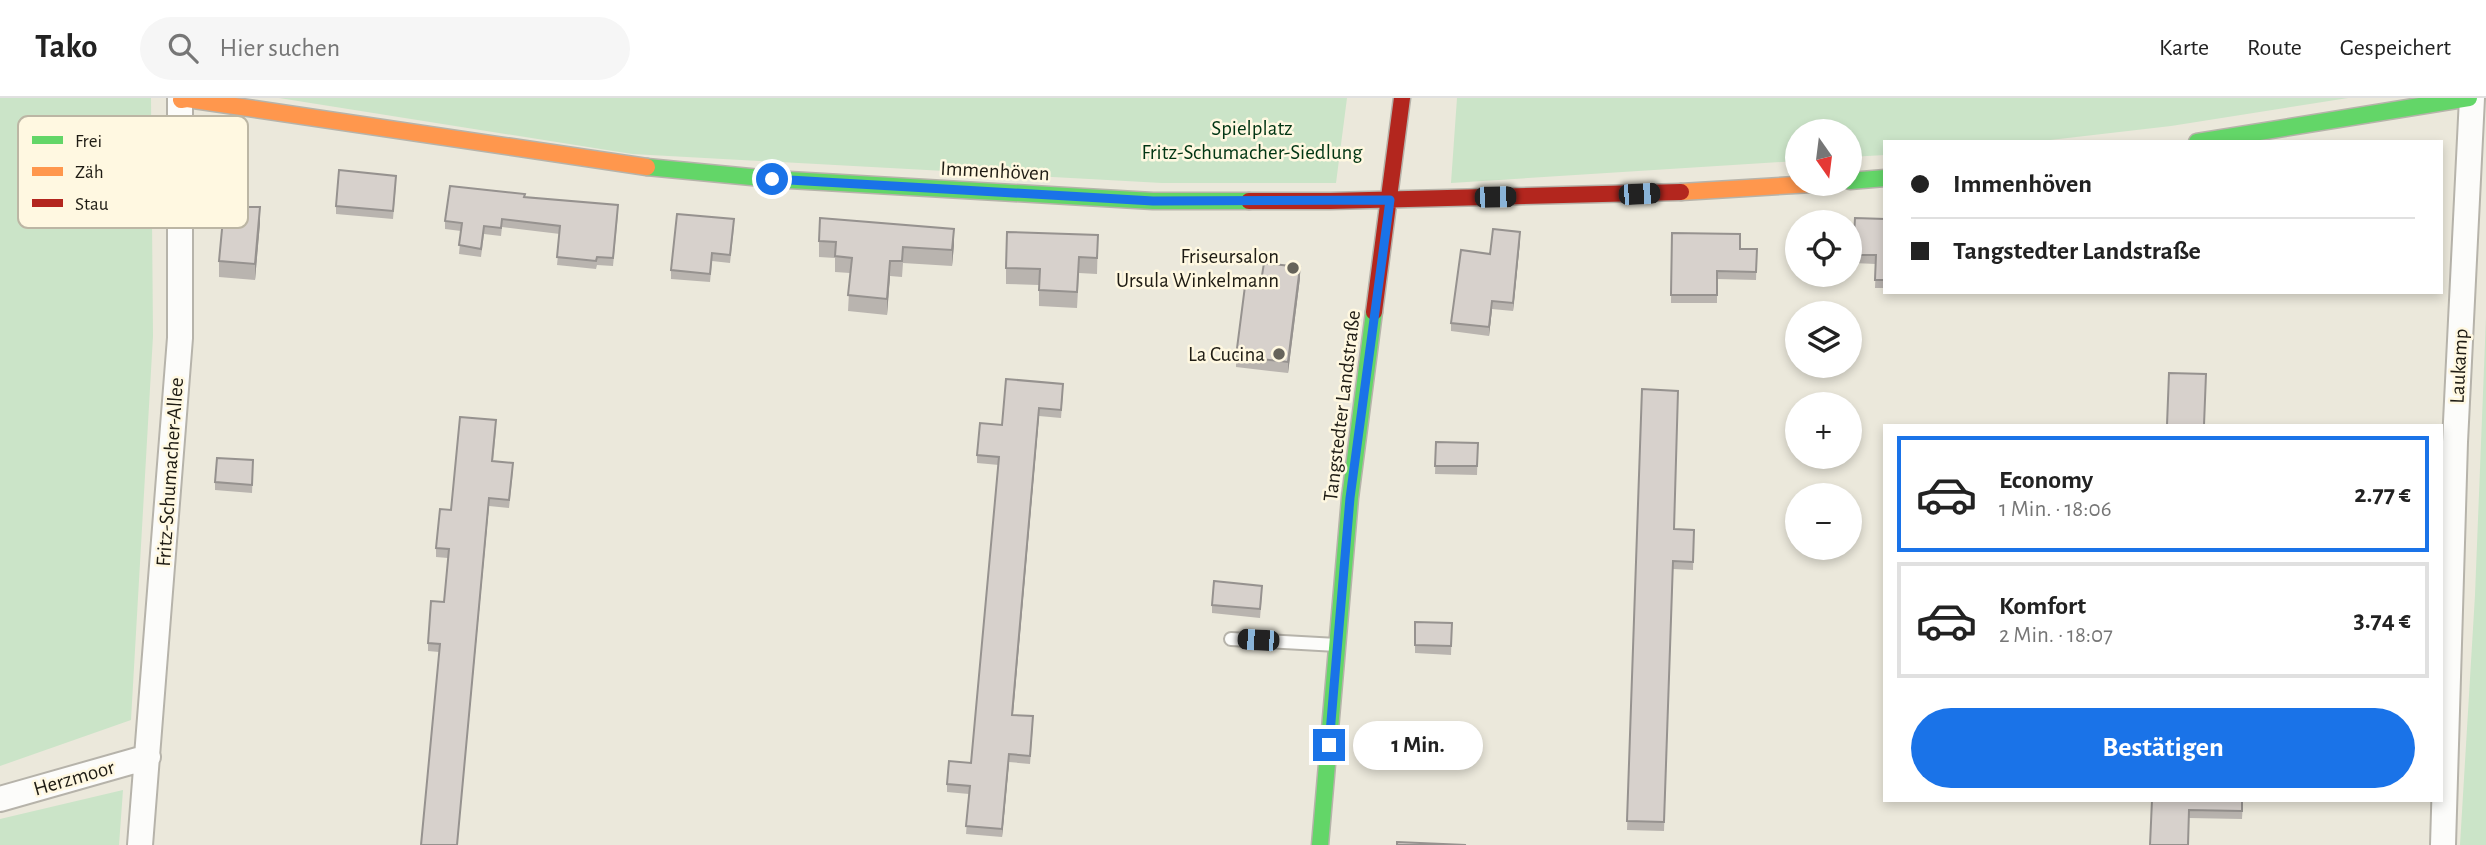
<!DOCTYPE html>
<html lang="de">
<meta charset="utf-8">
<style>
:root{--surface:#fff;--page:#f6f6f6;--text:#222;--muted:#767676;--line:#e0e0e0;--accent:#1a73e8}
body{margin:0;font-family:"Alegreya Sans",sans-serif;background:var(--page);color:var(--text);height:100vh;display:flex;flex-direction:column;font-size:26px;white-space:nowrap}
*{box-sizing:border-box;margin:0}
p{font-size:23px;color:var(--muted)}
.icon{flex:none;width:38px;height:38px;fill:none;stroke:currentColor;stroke-width:2;stroke-linecap:round;stroke-linejoin:round}
.map{position:relative;flex:1;overflow:hidden}
.drawer{position:absolute;left:1883px;top:326px;width:560px;height:378px;display:flex;flex-direction:column;background:var(--surface);border-radius:0px;box-shadow:0 4px 10px #0003}
.drawer>*{flex:none}
.banner{position:absolute;left:1883px;top:42px;width:560px;height:154px;border-radius:0px;box-shadow:0 4px 10px #0003;display:grid;align-content:center;height:154px;padding:0 28px;background:var(--surface)}
.needle{width:46px;rotate:166deg}
.fabs{position:absolute;left:1785px;top:21px;display:grid;gap:14px}
.fabs a{display:grid;place-items:center;width:77px;height:77px;border-radius:50%;background:var(--surface);box-shadow:0 4px 10px #0003;font-size:35px}
.end{position:absolute;width:32px;height:32px;margin:-16px;border:9px solid #1a73e8;background:#fff;box-shadow:0 0 0 4px #fff}
.from{border-radius:50%}
.bubble{position:absolute;height:49px;border-radius:24px;background:var(--surface);box-shadow:0 4px 10px #0003;font-size:23px;font-weight:700;line-height:49px;text-align:center}
.car{position:absolute;width:21px;height:42px;margin:-21px -10px;border-radius:9px;box-shadow:0 0 5px 2px #0007;background:linear-gradient(#222 24%,#8ab4d8 0 40%,#222 0 76%,#8ab4d8 0 86%,#222 0)}
.banner b{display:flex;align-items:center;gap:24px;height:66px;font-size:26px}
.banner b+b{border-top:2px solid var(--line)}
.banner i{width:18px;height:18px;background:var(--text)}
ul{padding:12px 0 0;list-style:none}
li{display:flex;align-items:center;gap:21px;height:116px;margin:0 14px 10px;padding:0 14px;border:4px solid var(--line);border-radius:0px}
li div{flex:1}
li b{display:block;font-size:26px}
li em{font-style:normal;font-weight:700}
li.current{border-color:var(--accent)}
li>.icon{width:63px;height:63px;stroke-width:1.5}
.button{display:flex;gap:14px;margin-top:auto;padding:14px 28px}
.button a{flex:1;height:80px;border-radius:42px;background:var(--accent);color:#fff;font-size:28px;font-weight:700;line-height:80px;text-align:center}
header{display:flex;align-items:center;gap:42px;box-sizing:border-box;height:98px;padding:0 35px;background:var(--surface);border-bottom:2px solid var(--line)}
header strong{font-size:33px}
nav{display:flex;gap:38px;margin-inline-start:auto;font-size:24px}
.search{width:490px;height:63px;background:var(--page);display:flex;align-items:center;gap:18px;box-sizing:border-box;padding:0 24px;border-radius:38px;color:var(--muted);font-size:26px}
.map>svg:first-child{display:block}
.green{fill:#cbe4c8}
.lines{fill:none;stroke-linecap:round;stroke-linejoin:round}
.lane-casing{stroke:#b6b3aa;stroke-width:16}
.street-casing{stroke:#b6b3aa;stroke-width:28}
.fast-casing{stroke:#b6b3aa;stroke-width:19}
.slow-casing{stroke:#b6b3aa;stroke-width:19}
.jam-casing{stroke:#b6b3aa;stroke-width:19}
.lane{stroke:#fcfcfa;stroke-width:12}
.street{stroke:#fcfcfa;stroke-width:24}
.fast{stroke:#63d668;stroke-width:16}
.slow{stroke:#ff974d;stroke-width:16}
.jam{stroke:#b3261e;stroke-width:16}
.wall{fill:#b9b4af}
.shaded-wall{fill:#96928f}
.building{fill:#d7d1cc;stroke:#96928f;stroke-width:2}
.route{stroke:#1a73e8;stroke-width:9}
.poi-dot{fill:#66635a;stroke:#fff8e1;stroke-width:2.5}
.labels{text-anchor:middle;dominant-baseline:central;stroke-width:5;stroke-linejoin:round;paint-order:stroke}
.park-label{font-size:21px;fill:#003513;stroke:#fff8e1}
.street-label{font-size:21px;fill:#1f1c14;stroke:#fff8e1}
.poi-label{font-size:21px;fill:#1f1c14;stroke:#fff8e1;text-anchor:end}
.key{fill:#fff8e1;stroke:#bcb6a4;stroke-width:2}
.key-label{font-size:19px;fill:#1f1c14}
</style>
<header>
<strong>Tako</strong>
<div class="search"><svg class="icon" aria-label="search" viewBox="0 0 24 24"><circle cx="10" cy="10" r="6"/><path d="M15 15l6 6"/></svg>Hier suchen</div>
<nav><a>Karte</a><a>Route</a><a>Gespeichert</a></nav>
</header>
<div class="map">
<svg width="2486" height="747" viewBox="0 0 2486 747">
<rect width="100%" height="100%" fill="#ebe8db"/>
<path class="green" d="M0 0H151L153 238 131 622 0 668Z
M279 0H1347L1336 85H1162L632 56Z
M1457 0H2348L2171 28 2033 44H1885V57L1850 59V33H1797V63L1451 85Z
M2486 219V747H2460L2475 497Z
M123 692 119 747H0V721Z"/>
<g class="lines">
<defs>
<path id="lane" d="M1231 541 1337 547"/>
<path id="street" d="M0 701 148 659
M140 747 180 240V0
M2443 747 2455 344 2472 0"/>
<path id="fast" d="M2197 44 2469 0
M647 69 772 81 1153 103H1249
M1850 83 1885 80
M1320 747 1350 400 1374 214"/>
<path id="slow" d="M181 2 187 1 647 69
M1681 94 1812 86"/>
<path id="jam" d="M1249 103H1330L1681 94
M1374 214 1402 0"/>
</defs>
<use href="#lane" class="lane-casing"/>
<use href="#street" class="street-casing"/>
<use href="#fast" class="fast-casing"/>
<use href="#slow" class="slow-casing"/>
<use href="#jam" class="jam-casing"/>
<use href="#lane" class="lane"/>
<use href="#street" class="street"/>
<use href="#fast" class="fast"/>
<use href="#slow" class="slow"/>
<use href="#jam" class="jam"/>
</g>
<path class="wall" d="M396 86 393 121 336 116V108Z
M524 99 618 116 613 168 597 167 596 171 557 167 560 136 502 129 501 138 484 136 481 159 459 156 461 133 445 131V123Z
M248 109 260 125 255 182 219 179V163Z
M1855 120 1885 121V190H1875L1876 166 1853 165Z
M734 129 730 165 712 163 710 184 671 181V172Z
M1672 135 1740 151H1757L1756 182 1717 181V205H1671Z
M1098 137 1097 176 1079 175 1077 210 1039 208V187L1006 186V170Z
M819 143 954 147 952 168 903 165 902 179 890 178 887 217 848 213 850 175 835 174V160L819 159Z
M1520 143 1513 213 1492 211 1489 238 1451 233V225Z
M1300 180 1288 275 1236 269V258L1260 190Z
M1642 291 1674 431 1694 432 1693 472 1673 471 1664 733 1627 732Z
M1063 295 1061 320 1039 318 1013 617 1033 626 1030 666 1009 664 1002 739 966 736 969 696 947 694V686L971 665 999 367 977 365V357L1002 327Z
M496 331 493 363 513 373 509 410 489 408 439 554 428 553V545L444 504 448 460 436 459V450L451 412Z
M1436 344 1478 345 1477 377 1435 376Z
M253 371 252 395 215 392V384Z
M1262 496 1260 520 1212 515V507Z
M1415 524 1452 525 1451 557 1415 555Z
M2152 702H2243L2242 721 2189 720Z"/>
<path class="shaded-wall" d="M260 109V125L255 182V166Z
M954 131V147L952 168V152Z
M1520 134V143L1513 213V205Z
M890 163V178L887 217V201Z
M1300 169V180L1288 275V264Z
M1492 203V211L1489 238V229Z
M1039 310V318L1012 625V617Z
M489 400V408L457 747Z
M1009 656V664L1002 739V731Z"/>
<path class="building" d="M339 72 396 78 393 113 336 108Z
M450 88 525 96 524 99 618 107 613 160 597 159 596 163 557 159 560 128 502 121 501 130 484 128 481 151 459 147 462 125 445 123Z
M226 89 248 91 247 109H260L255 166 219 163Z
M677 116 734 121 730 157 712 155 710 176 671 172Z
M820 120 954 131 952 152 903 149 902 163H890L887 201 848 197 852 160 835 158 836 144 819 143Z
M1855 120 1885 121V182H1875L1876 157H1853Z
M1493 131 1520 134 1513 205 1492 203 1489 229 1451 225 1461 152 1490 156Z
M1007 134 1098 137 1097 160 1079 159 1077 194 1039 192 1040 171 1006 170Z
M1672 135 1740 136V151H1757L1756 174 1717 173V197H1671Z
M1264 165 1300 169 1288 264 1236 258 1245 188 1260 190Z
M2169 275 2206 276 2204 327H2167Z
M1006 281 1063 286 1061 312 1039 310 1012 617 1033 618 1030 658 1009 656 1002 731 966 728 970 688 947 686 949 663 971 665 999 359 977 357 980 325 1002 327Z
M1642 291 1678 293 1674 431 1694 432 1693 464 1673 463 1664 724 1627 723Z
M460 319 496 322 492 363 513 365 509 402 489 400 457 747H421L440 546 428 545 431 503 444 504 449 451 436 450 440 411 451 412Z
M1436 344 1478 345 1477 368H1435Z
M217 360 253 362 252 387 215 384Z
M1214 483 1262 488 1260 511 1212 507Z
M1415 524 1452 525 1451 548 1415 547Z
M2152 702H2242V713L2189 712 2188 747H2150Z
M1397 744 1466 747H1397Z"/>
<g class="lines">
<path class="route" d="M772 81 1153 103 1390 102 1350 400 1329 647"/>
</g>
<g class="poi-dot">
<circle cx="1293" cy="170" r="7"/>
<circle cx="1279" cy="256" r="7"/>
</g>
<g class="labels">
<g class="park-label">
<text x="1252" y="30">Spielplatz<tspan x="1252" dy="24">Fritz-Schumacher-Siedlung</tspan></text>
</g>
<g class="street-label">
<text transform="translate(995 73) rotate(3)">Immenhöven</text>
<text transform="translate(2459 268) rotate(-87)">Laukamp</text>
<text transform="translate(1342 308) rotate(-83)">Tangstedter Landstraße</text>
<text transform="translate(170 374) rotate(-86)">Fritz-Schumacher-Allee</text>
<text transform="translate(74 680) rotate(-16)">Herzmoor</text>
</g>
<g class="poi-label">
<text x="1279" y="158">Friseursalon<tspan x="1279" dy="24">Ursula Winkelmann</tspan></text>
<text x="1265" y="256">La Cucina</text>
</g>
</g>
<rect x="18" y="18" width="230" height="112" rx="10" class="key"/>
<rect x="32" y="38" width="31" height="8" fill="#63d668"/>
<rect x="32" y="69" width="31" height="9" fill="#ff974d"/>
<rect x="32" y="101" width="31" height="8" fill="#b3261e"/>
<g class="key-label">
<text x="75" y="49">Frei</text>
<text x="75" y="80">Zäh</text>
<text x="75" y="112">Stau</text>
</g>
</svg>
<div class="fabs">
<a><svg class="needle" viewBox="-14 -14 28 28"><path d="M0-13l5 13h-10z" fill="#e53935"/><path d="M0 13l5-13h-10z" fill="#767676"/></svg></a>
<a><svg class="icon" aria-label="locate" viewBox="0 0 24 24"><circle cx="12" cy="12" r="6"/><path d="M12 2v4M12 18v4M2 12h4M18 12h4"/></svg></a>
<a><svg class="icon" aria-label="layers" viewBox="0 0 24 24"><path d="M12 4l9 5-9 5-9-5zM3 14l9 5 9-5"/></svg></a>
<a>+</a>
<a>−</a>
</div>
<i class="end from" style="left:772px;top:81px"></i>
<i class="end" style="left:1329px;top:647px"></i>
<div class="bubble" style="left:1353px;top:623px;width:130px">1 Min.</div>
<i class="car" style="left:1639px;top:96px;rotate:87deg"></i>
<i class="car" style="left:1495px;top:99px;rotate:89deg"></i>
<i class="car" style="left:1258px;top:542px;rotate:273deg"></i>
<div class="banner">
<b><i class="from"></i>Immenhöven</b>
<b><i></i>Tangstedter Landstraße</b>
</div>
<section class="drawer">
<ul>
<li class="current"><svg class="icon" aria-label="car" viewBox="0 0 24 24"><path d="M5 17H2v-5l4-1 3-4h7l3 4 3 1v5h-3M9 17h6M6 11h13"/><circle cx="7" cy="17" r="2"/><circle cx="17" cy="17" r="2"/></svg><div><b>Economy</b><p>1 Min. · 18:06</p></div><em>2.77 €</em></li>
<li><svg class="icon" aria-label="car" viewBox="0 0 24 24"><path d="M5 17H2v-5l4-1 3-4h7l3 4 3 1v5h-3M9 17h6M6 11h13"/><circle cx="7" cy="17" r="2"/><circle cx="17" cy="17" r="2"/></svg><div><b>Komfort</b><p>2 Min. · 18:07</p></div><em>3.74 €</em></li>
</ul>
<div class="button"><a>Bestätigen</a></div>
</section>
</div>
